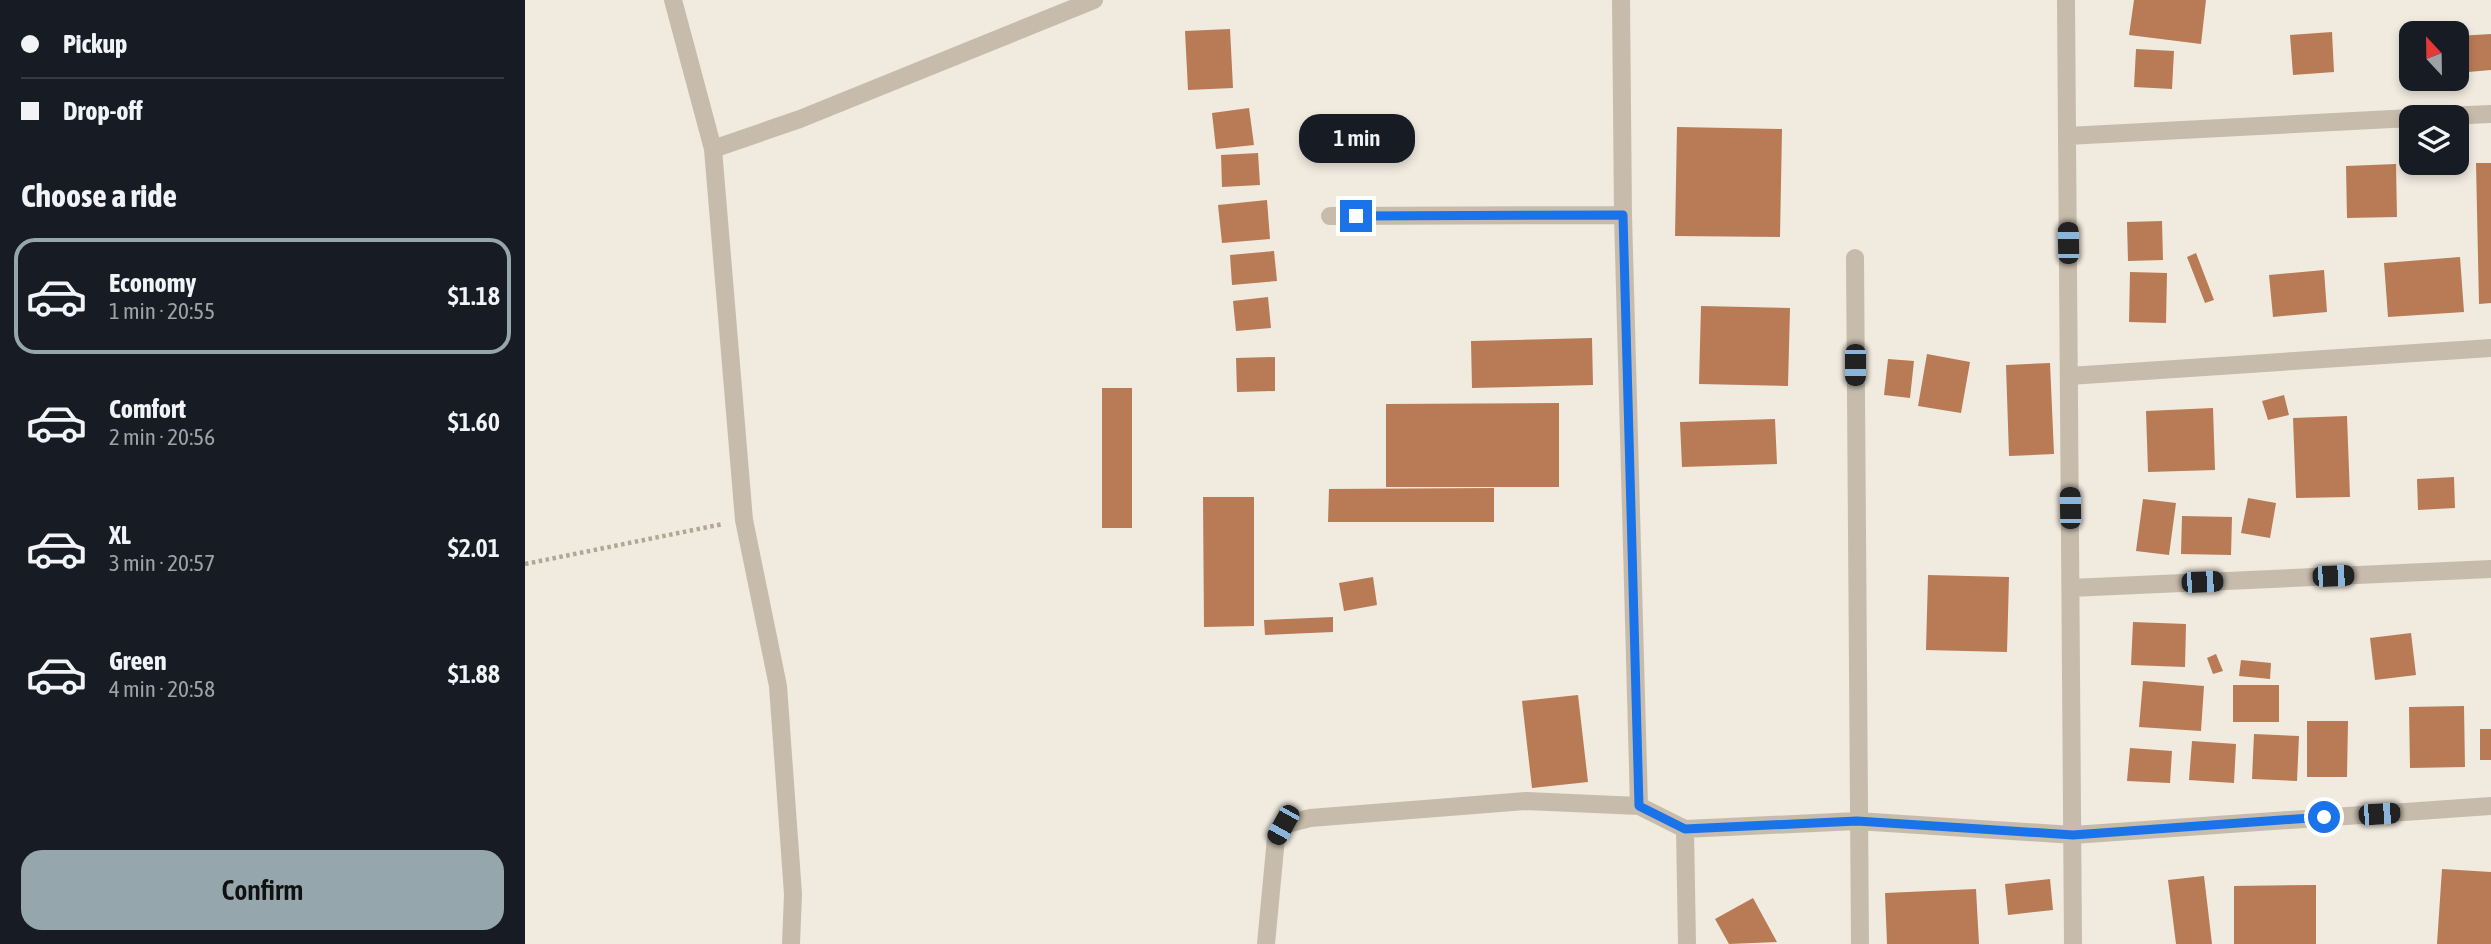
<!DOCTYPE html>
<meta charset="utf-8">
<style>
:root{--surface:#171b24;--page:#20242c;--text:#f1f3f6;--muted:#9ea1a6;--line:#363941;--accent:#95a6ac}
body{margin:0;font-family:"Asap Condensed",sans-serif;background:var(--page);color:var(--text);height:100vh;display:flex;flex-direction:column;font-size:26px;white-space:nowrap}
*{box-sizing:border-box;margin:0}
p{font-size:23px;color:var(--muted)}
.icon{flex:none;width:38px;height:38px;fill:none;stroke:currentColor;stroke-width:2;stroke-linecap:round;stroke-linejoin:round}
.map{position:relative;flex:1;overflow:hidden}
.panel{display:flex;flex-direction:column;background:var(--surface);width:525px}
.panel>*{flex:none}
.hud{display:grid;align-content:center;height:154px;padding:0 21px;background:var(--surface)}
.needle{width:46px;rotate:338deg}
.buttons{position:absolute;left:1874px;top:21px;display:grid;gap:14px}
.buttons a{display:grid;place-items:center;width:70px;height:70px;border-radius:14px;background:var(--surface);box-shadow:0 4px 10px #0003;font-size:35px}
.end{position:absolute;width:32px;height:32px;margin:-16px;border:9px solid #1a73e8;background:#fff;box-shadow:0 0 0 4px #fff}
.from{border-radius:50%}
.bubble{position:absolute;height:49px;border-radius:21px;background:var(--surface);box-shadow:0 4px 10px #0003;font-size:23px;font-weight:600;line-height:49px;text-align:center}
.car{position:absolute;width:21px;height:42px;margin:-21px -10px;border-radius:9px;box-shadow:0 0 5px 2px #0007;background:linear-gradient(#222 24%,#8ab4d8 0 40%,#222 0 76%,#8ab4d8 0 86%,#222 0)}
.hud b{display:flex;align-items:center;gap:24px;height:66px;font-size:26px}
.hud b+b{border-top:2px solid var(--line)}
.hud i{width:18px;height:18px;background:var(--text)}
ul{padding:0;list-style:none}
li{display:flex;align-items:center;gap:21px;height:116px;margin:0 14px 10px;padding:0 7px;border:4px solid transparent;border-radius:21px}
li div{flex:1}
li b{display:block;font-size:26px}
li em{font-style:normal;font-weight:600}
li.current{border-color:var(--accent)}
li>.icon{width:63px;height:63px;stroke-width:1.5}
h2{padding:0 21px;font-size:32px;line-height:84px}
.cta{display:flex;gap:14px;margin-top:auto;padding:14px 21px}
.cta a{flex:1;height:80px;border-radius:21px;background:var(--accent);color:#111;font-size:28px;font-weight:600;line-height:80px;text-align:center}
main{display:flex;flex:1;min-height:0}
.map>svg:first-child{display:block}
.building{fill:#b87b55}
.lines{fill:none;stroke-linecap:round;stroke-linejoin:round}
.path{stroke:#b2a796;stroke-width:4.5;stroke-dasharray:3.5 3.5;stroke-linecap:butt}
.minor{stroke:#c7bcac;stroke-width:18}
.route{stroke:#1a73e8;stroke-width:9}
</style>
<main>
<section class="panel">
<div class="hud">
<b><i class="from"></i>Pickup</b>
<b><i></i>Drop-off</b>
</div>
<h2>Choose a ride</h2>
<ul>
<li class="current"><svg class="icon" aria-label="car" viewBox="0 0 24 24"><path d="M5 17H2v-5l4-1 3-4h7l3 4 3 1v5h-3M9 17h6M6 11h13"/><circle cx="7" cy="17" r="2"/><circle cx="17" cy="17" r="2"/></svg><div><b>Economy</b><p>1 min · 20:55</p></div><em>$1.18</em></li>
<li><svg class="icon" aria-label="car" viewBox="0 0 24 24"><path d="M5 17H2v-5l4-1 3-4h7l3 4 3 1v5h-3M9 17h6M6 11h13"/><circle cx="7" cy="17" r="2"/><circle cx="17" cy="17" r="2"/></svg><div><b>Comfort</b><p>2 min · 20:56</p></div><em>$1.60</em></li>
<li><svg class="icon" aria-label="car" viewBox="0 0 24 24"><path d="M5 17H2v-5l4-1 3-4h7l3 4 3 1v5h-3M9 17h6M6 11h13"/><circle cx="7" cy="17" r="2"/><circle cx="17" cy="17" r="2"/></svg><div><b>XL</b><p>3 min · 20:57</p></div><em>$2.01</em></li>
<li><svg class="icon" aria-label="car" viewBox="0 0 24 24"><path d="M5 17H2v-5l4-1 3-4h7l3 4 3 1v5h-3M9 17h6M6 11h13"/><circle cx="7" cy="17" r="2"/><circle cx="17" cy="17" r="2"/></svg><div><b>Green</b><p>4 min · 20:58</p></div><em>$1.88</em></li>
</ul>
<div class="cta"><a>Confirm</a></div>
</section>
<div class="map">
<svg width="1966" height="944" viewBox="0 0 1966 944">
<rect width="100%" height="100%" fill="#f0eadf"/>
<path class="building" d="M1609 0H1681L1676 44 1604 35Z
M705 29 708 88 663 90 660 31Z
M1807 32 1809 72 1768 75 1765 35Z
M1966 34V70L1932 73V36Z
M1611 49 1649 51 1647 89 1609 87Z
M724 108 729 145 691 149 687 113Z
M1152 127 1257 129 1255 237 1150 236Z
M733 153 735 185 697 187 696 155Z
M1951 163H1966V303L1954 304Z
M1871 164 1872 217 1822 218 1821 166Z
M742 200 745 239 697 243 693 205Z
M1637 221 1638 260 1603 261 1602 222Z
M749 251 752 281 707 285 705 255Z
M1671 253 1689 300 1680 303 1662 257Z
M1935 257 1939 312 1863 317 1859 263Z
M1799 270 1802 312 1748 317 1744 275Z
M1605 272 1642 273 1641 323 1604 322Z
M743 297 746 328 711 331 708 301Z
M1176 306 1265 308 1263 386 1174 384Z
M1067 338 1068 385 947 388 946 341Z
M1402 354 1445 362 1436 413 1393 406Z
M750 357V391L712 392 711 358Z
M1363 359 1389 361 1385 398 1359 395Z
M1525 363 1529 454 1484 456 1481 365Z
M577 388H607V528H577Z
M1759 395 1764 415 1743 420 1737 401Z
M1034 403V487H861V404Z
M1688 408 1690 470 1623 472 1621 411Z
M1822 416 1825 497 1771 498 1768 418Z
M1250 419 1252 464 1157 467 1155 422Z
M1929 477 1930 508 1893 510 1892 479Z
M969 488V522H803L804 489Z
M678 497H729V626L679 627Z
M1723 498 1751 503 1745 538 1716 533Z
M1618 499 1651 503 1644 555 1611 551Z
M1657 516 1707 517 1706 555 1656 554Z
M1403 575 1484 577 1482 652 1401 650Z
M848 577 852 605 819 611 814 583Z
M808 617V632L740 635 739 620Z
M1608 622 1661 624 1660 667 1606 665Z
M1886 633 1891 675 1850 680 1845 638Z
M1691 654 1698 671 1688 674 1682 658Z
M1716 660 1746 663 1745 679 1714 676Z
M1618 681 1679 686 1676 731 1614 727Z
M1708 685H1754V722H1708Z
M1053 695 1063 782 1007 788 997 701Z
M1939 706 1940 767 1885 768 1884 707Z
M1782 721H1823L1822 777H1782Z
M1955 729H1966V760H1955Z
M1729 734 1774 736 1772 781 1727 779Z
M1667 741 1711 744 1709 783 1664 780Z
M1605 748 1647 751 1645 783 1602 781Z
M1917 869 1966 872V944H1912Z
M1679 876 1687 944H1651L1643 880Z
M1525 879 1528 910 1483 915 1480 884Z
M1791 885V944H1709V886Z
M1451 889 1454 944H1362L1360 893Z
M1228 898 1252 942 1204 944 1190 919Z"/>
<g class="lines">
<path class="path" d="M0 564 198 524"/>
<path class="minor" d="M148 0 188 149 219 520 253 686 268 894 266 944
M1096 0 1098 215 1114 806
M1541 0 1548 944
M1897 117 1966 114
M1542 136 1886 118
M188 149 275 119 569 0
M805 216 1098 215
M1330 258 1335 944
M1544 376 1966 348
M1546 588 1966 569
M1160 829 1162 944
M741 944 751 838 758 825 785 818 1001 801 1114 806 1160 829 1332 821 1548 835 1966 806"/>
</g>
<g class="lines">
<path class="route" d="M831 216 1098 215 1114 806 1160 829 1332 821 1548 835 1799 817"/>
</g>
</svg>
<div class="buttons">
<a><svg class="needle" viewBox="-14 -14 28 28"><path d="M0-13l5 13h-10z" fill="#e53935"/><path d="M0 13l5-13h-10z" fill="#9ea1a6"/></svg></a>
<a><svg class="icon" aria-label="layers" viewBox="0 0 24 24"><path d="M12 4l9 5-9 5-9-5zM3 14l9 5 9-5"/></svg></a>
</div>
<i class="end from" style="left:1799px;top:817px"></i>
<i class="end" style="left:831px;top:216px"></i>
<div class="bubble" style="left:774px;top:114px;width:116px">1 min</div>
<i class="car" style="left:1543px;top:243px;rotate:359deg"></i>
<i class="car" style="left:1330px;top:365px;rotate:180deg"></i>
<i class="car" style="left:1545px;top:508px;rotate:359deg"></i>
<i class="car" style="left:1808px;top:576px;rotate:88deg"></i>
<i class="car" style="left:1677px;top:582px;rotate:88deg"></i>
<i class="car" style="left:1854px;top:814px;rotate:86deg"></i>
<i class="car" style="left:758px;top:825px;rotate:209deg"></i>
</div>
</main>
